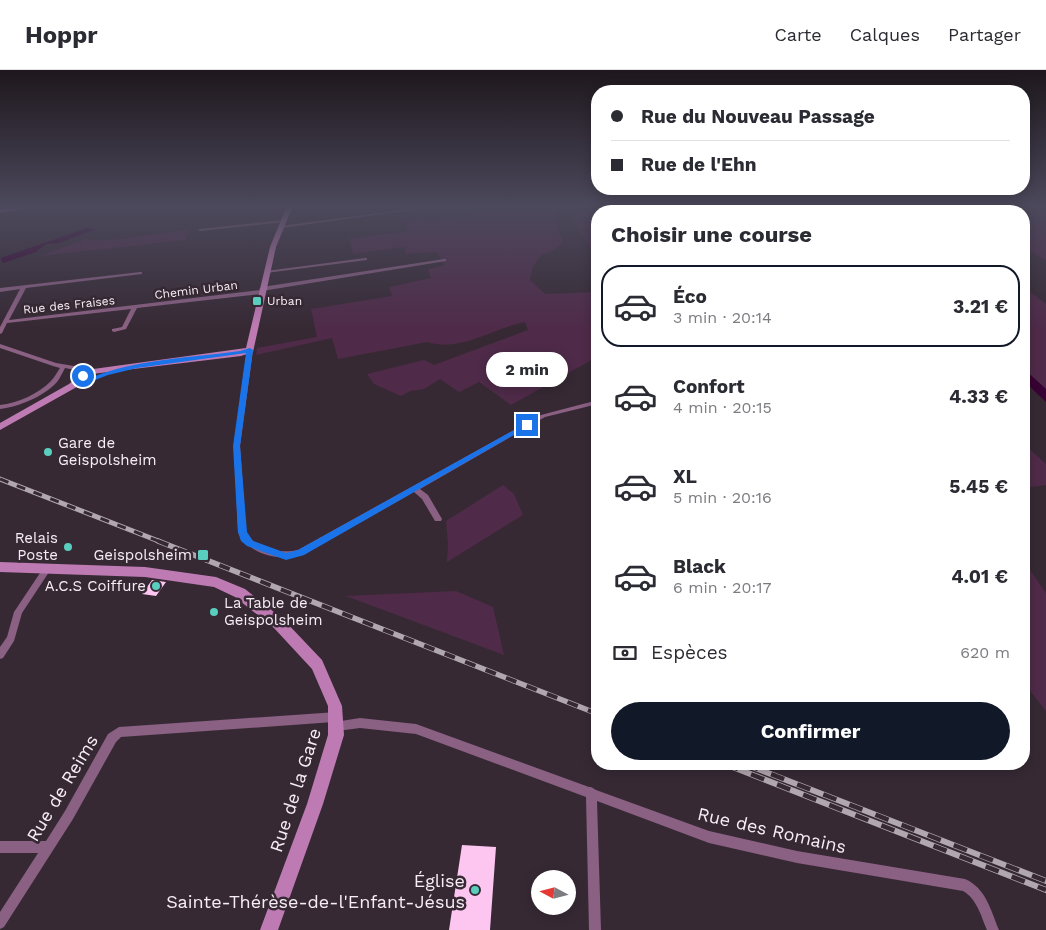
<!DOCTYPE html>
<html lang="fr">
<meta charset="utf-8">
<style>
:root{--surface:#fff;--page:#f2f2f3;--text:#2b2b33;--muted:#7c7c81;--line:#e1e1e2;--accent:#111827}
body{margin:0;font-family:"Work Sans",sans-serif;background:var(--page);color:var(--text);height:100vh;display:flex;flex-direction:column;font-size:19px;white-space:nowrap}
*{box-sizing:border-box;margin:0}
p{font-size:16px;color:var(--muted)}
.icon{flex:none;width:28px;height:28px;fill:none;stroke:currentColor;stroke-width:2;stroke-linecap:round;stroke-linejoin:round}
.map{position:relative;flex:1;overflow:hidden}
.details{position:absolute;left:591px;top:135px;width:439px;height:565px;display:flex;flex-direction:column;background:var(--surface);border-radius:20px;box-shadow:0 2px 12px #0003}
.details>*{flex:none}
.banner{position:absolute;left:591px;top:15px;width:439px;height:110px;border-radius:20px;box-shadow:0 2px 12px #0003;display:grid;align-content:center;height:110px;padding:0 20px;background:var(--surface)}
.needle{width:32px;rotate:277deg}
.buttons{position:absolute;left:531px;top:800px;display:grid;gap:10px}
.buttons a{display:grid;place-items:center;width:45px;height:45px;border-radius:50%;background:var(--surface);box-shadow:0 2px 12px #0003;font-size:25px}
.end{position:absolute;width:22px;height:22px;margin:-11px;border:6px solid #1a73e8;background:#fff;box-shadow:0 0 0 2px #fff}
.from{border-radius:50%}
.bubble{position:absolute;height:35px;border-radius:18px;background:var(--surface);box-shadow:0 2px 12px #0003;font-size:16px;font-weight:700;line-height:35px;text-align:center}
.banner b{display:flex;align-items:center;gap:18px;height:48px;font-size:19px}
.banner b+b{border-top:1px solid var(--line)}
.banner i{width:12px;height:12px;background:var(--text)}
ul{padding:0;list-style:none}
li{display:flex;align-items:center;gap:15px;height:82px;margin:0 10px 8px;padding:0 10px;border:2px solid transparent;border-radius:20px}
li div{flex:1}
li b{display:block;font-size:19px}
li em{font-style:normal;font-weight:700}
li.active{border-color:var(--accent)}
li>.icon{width:45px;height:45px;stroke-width:1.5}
h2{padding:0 20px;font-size:22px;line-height:60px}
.pay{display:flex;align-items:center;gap:12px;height:55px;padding:0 20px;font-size:19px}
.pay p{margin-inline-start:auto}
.action{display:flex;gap:10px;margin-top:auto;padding:10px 20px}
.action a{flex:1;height:58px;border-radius:30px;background:var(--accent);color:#fff;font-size:20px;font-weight:700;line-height:58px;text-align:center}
header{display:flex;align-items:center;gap:30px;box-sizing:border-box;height:70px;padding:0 25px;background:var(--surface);border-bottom:1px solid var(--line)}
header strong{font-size:24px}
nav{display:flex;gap:28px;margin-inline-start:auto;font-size:18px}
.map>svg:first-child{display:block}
.green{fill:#4f2b49}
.water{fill:#380233}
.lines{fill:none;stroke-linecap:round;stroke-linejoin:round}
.stream{stroke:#380233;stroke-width:2}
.building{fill:#fcc6f1}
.minor{fill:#8a6083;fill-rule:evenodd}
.secondary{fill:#be7bb3;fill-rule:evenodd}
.rail-far2-casing{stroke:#b1a7af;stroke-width:5}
.rail-far1-casing{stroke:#b1a7af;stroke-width:5.5}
.rail-casing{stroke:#b1a7af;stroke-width:6}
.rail-far2{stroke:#362934;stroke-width:3;stroke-dasharray:9;stroke-linecap:butt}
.rail-far1{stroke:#362934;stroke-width:4;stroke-dasharray:11;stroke-linecap:butt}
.rail{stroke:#362934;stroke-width:4.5;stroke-dasharray:14;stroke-linecap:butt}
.route{fill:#1a73e8}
.poi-dot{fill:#59cebe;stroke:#362934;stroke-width:2}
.labels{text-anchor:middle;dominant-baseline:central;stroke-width:5;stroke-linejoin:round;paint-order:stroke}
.far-street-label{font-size:12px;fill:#f7eef5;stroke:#362934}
.far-poi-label{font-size:12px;fill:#f7eef5;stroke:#362934;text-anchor:start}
.poi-label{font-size:15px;fill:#f7eef5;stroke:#362934;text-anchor:end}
.near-street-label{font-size:18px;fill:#f7eef5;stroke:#362934}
.near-poi-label{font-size:18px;fill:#f7eef5;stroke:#362934;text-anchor:end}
</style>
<header>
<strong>Hoppr</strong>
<nav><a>Carte</a><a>Calques</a><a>Partager</a></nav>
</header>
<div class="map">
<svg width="1046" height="860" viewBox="0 0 1046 860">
<rect width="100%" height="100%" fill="#362934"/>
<path class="green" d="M485 138H557L554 147 563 173 549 183 542 184 532 198 530 210 545 224 597 222V287L511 335 479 312 459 322 440 309 424 319 410 321 401 326 374 314 367 304 424 290 434 295 528 260 525 252C494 258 459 283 427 272L338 289 332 268 256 285 257 278 317 267 311 239 392 226 389 217 431 208 428 199 445 195 436 182 406 184 405 177 353 184 349 169 407 161 406 151 423 148 427 152 476 143 473 140Z
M566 138H850L854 141H598L597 189Z
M856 138H1046V190L1029 181H1024V141H859Z
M190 159 185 170 40 186 86 169C99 175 172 161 190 159Z
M1024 222H1030L1046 234V319L1024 299Z
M1024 374 1046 394V415L1024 418V404H1028L1027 396 1024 393Z
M503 415 514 424 523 445 447 492 448 474 446 451Z
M1024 491 1046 523V641L1024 613Z
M456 521 493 537 504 585 346 526Z"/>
<path class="water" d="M87 158 94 160 59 173 46 174 36 182 3 193 1 188Z
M1024 299 1046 319V332L1024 311Z"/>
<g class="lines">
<path class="stream" d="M610 138 626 141"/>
</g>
<path class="building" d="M152 510 166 512 156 526 142 524Z
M462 775 496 777 490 860H449Z"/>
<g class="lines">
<path class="minor" d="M417 138H425L281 158 279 157 281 156Z
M284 150H285V152L200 161 198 160 200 159Z
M365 188H367V190L266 203 264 202 266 201Z
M444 189H446V191L262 221 259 219 262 217Z
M140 202H142V204L26 218 9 250 261 220 264 222 261 224 137 238 126 259 114 262 112 261V259L122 257 131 239 7 253 2 263 0 264V257L20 219 0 222V218Z
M0 274 56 293 92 299 95 301 92 303 65 298C63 302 60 308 57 312 45 326 18 337 0 339V335C18 333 38 324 51 311 55 307 57 302 60 298L53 296 0 278Z
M250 278 253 280 240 376 246 462C254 479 281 484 298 480L541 345 598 330V334L545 347 420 419 428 425 442 449 441 451H435L422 429 414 422 303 485C280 492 249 485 238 462L234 376 247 280Z
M47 496 50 497 51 499 22 543 14 571 3 588 0 589V577L7 567 14 542 44 497Z
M337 642 341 644 342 647 341 651 360 648 416 654 589 717H591L596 720 709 761 797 781 965 809C986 818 991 841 999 860H987C981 846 977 829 963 821L797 793 709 773 597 731 601 860H589L586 727 416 664 360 658 337 661 333 660 332 656 334 652 121 667 116 672 73 749 4 857 0 859V842L38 783H0V771H46L65 741 108 664 119 657Z"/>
<path class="secondary" d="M14 138H29L0 143V139Z
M286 138H292L276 177 253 282 241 286 92 304 75 318 0 360V353L69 314 86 300 246 278 270 177Z
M0 492 145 497 216 507 245 519 284 550 322 590 342 636 344 665 323 734 278 860H260L307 734 328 665V636L312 599 274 558 235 527 214 517 145 507 0 502Z"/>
<defs>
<path id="rail-far2" d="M0 409 161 472"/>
<path id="rail-far1" d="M158 471 598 644"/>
<path id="rail" d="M596 643 598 644
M725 694 1046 820
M745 694 1046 811"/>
</defs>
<use href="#rail-far2" class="rail-far2-casing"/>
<use href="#rail-far1" class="rail-far1-casing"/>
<use href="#rail" class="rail-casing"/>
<use href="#rail-far2" class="rail-far2"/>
<use href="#rail-far1" class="rail-far1"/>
<use href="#rail" class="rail"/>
</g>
<linearGradient id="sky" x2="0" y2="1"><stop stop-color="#1e171d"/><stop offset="0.53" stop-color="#4c495c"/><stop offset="1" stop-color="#4c495c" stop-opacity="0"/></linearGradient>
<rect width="1046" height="258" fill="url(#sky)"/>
<path class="route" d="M250 278 253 280 240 376 247 462 253 471 286 483 298 480 525 354 531 355 304 485 286 490 247 476 241 471 238 462 233 376 246 283 137 298 108 305 90 312 80 310V306L83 304 90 308C136 289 190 288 240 281Z"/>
<g class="poi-dot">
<rect x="252" y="226" width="10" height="10" rx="2.5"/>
<circle cx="48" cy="382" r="5"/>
<circle cx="68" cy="477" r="5"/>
<rect x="197" y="479" width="12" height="12" rx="2.5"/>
<circle cx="156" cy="516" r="5"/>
<circle cx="214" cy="542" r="5"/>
<circle cx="475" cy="820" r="5"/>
</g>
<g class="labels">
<g class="far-street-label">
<text transform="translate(196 220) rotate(-7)">Chemin Urban</text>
<text transform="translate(69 235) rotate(-6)">Rue des Fraises</text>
</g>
<g class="far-poi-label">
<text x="267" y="231">Urban</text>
</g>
<g class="poi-label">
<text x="58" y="373" text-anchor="start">Gare de<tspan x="58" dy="17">Geispolsheim</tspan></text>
<text x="58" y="468">Relais<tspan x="58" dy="17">Poste</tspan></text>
<text x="192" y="485">Geispolsheim</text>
<text x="146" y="516">A.C.S Coiffure</text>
<text x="224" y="533" text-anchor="start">La Table de<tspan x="224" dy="17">Geispolsheim</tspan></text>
</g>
<g class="near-street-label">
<text transform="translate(62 718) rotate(-59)">Rue de Reims</text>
<text transform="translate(295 720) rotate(-72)">Rue de la Gare</text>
<text transform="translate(772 760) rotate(13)">Rue des Romains</text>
</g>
<g class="near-poi-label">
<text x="465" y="810">Église<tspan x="465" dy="21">Sainte-Thérèse-de-l'Enfant-Jésus</tspan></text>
</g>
</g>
</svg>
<div class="buttons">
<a><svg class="needle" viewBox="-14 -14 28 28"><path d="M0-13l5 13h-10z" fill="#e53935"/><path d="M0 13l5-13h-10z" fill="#7c7c81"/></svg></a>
</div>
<i class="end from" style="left:83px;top:306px"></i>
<i class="end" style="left:527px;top:355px"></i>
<div class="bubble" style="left:486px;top:282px;width:82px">2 min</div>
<div class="banner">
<b><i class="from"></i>Rue du Nouveau Passage</b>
<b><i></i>Rue de l'Ehn</b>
</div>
<section class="details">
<h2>Choisir une course</h2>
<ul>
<li class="active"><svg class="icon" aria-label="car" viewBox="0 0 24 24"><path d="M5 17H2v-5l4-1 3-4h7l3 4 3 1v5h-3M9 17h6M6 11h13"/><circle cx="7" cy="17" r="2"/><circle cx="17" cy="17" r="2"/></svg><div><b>Éco</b><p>3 min · 20:14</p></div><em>3.21 €</em></li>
<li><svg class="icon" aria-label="car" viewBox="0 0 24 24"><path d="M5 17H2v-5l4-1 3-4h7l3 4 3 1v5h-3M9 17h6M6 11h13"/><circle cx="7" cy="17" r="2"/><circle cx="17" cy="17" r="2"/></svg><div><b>Confort</b><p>4 min · 20:15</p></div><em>4.33 €</em></li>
<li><svg class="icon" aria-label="car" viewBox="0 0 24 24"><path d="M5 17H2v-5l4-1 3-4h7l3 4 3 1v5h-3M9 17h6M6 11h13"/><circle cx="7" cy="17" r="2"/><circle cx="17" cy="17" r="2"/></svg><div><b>XL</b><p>5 min · 20:16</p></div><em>5.45 €</em></li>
<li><svg class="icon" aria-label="car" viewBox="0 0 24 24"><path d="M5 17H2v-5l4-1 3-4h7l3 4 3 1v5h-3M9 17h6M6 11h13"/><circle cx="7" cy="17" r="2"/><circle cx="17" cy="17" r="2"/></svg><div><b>Black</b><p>6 min · 20:17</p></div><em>4.01 €</em></li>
</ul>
<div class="pay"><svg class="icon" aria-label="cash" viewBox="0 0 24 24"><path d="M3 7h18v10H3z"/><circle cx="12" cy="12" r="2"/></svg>Espèces<p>620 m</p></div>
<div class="action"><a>Confirmer</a></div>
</section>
</div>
